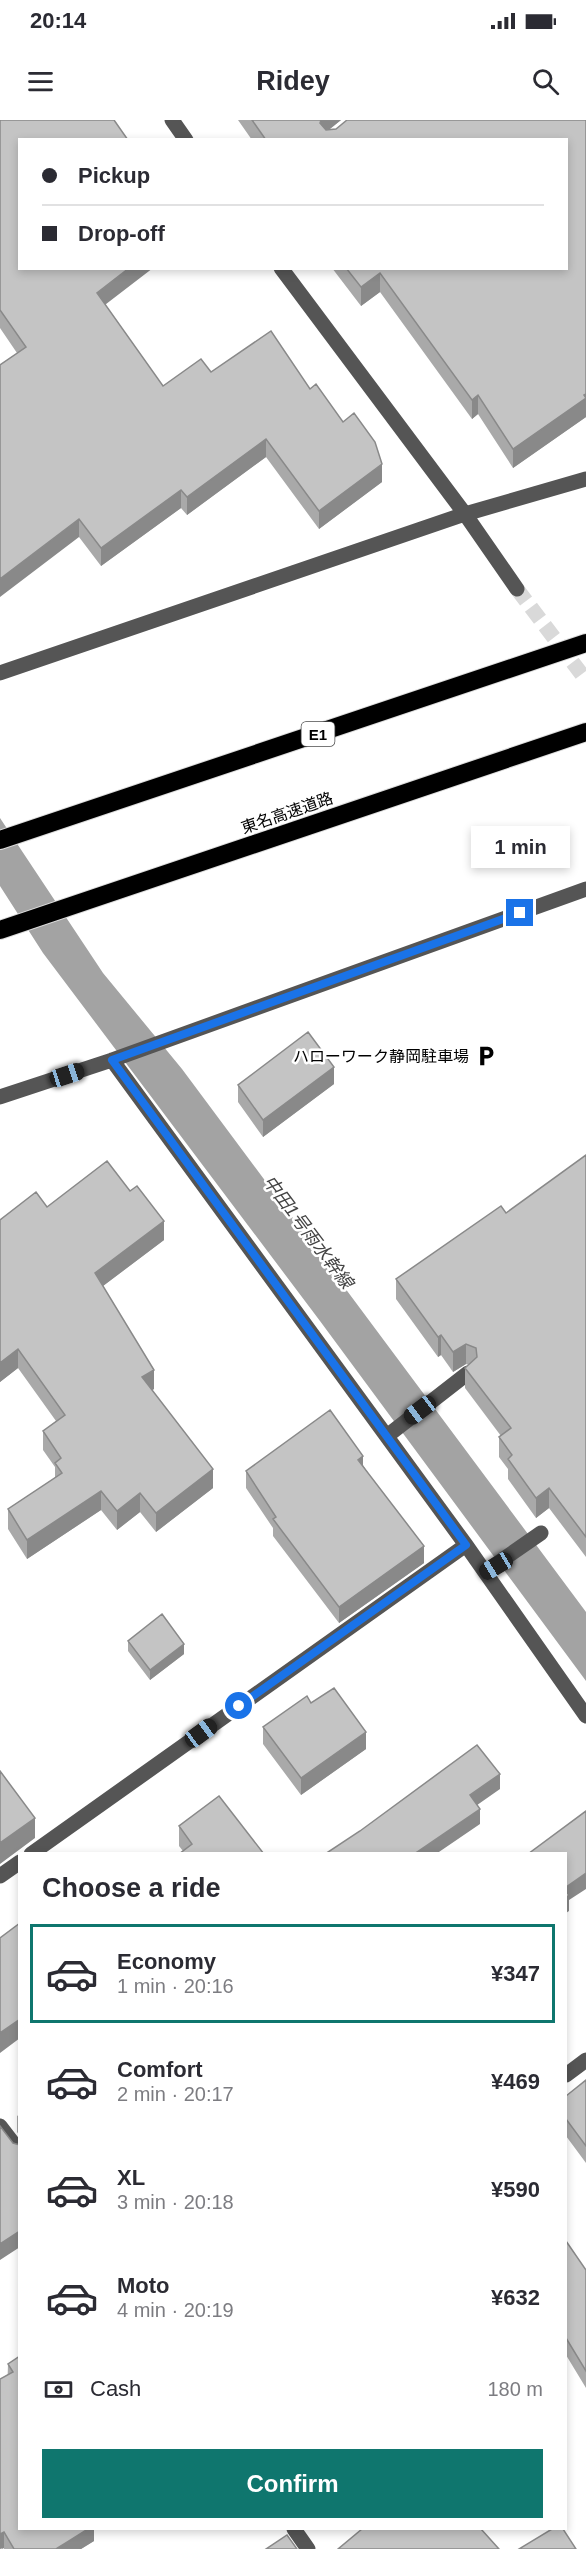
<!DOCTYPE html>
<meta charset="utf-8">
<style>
:root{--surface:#fff;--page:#f2f2f3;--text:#2b2b33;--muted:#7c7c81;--line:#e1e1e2;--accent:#0f766e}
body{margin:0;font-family:Helvetica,"Noto Sans JP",sans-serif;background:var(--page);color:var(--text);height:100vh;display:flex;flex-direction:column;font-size:22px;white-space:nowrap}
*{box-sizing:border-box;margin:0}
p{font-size:20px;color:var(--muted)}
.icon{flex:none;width:33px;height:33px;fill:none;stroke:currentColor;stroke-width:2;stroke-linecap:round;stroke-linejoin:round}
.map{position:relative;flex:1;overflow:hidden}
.drawer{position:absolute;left:18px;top:1732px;width:549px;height:678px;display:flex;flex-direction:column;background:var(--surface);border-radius:0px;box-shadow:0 3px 9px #0003}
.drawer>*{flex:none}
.guide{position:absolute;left:18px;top:18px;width:550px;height:132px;border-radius:0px;box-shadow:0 3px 9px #0003;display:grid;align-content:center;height:132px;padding:0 24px;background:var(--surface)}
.end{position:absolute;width:27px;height:27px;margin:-14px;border:8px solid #1a73e8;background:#fff;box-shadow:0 0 0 3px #fff}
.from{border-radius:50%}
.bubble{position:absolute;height:42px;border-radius:0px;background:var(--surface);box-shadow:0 3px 9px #0003;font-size:20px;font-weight:700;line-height:42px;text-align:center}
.car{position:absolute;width:18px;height:36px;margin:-18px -9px;border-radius:8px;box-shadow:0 0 4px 2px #0007;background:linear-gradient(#222 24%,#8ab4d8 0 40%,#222 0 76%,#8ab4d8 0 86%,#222 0)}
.guide b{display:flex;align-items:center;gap:21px;height:57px;font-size:22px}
.guide b+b{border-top:2px solid var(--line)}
.guide i{width:15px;height:15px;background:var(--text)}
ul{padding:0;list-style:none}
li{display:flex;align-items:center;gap:18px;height:99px;margin:0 12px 9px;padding:0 12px;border:3px solid transparent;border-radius:0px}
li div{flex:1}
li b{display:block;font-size:22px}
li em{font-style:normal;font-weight:700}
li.current{border-color:var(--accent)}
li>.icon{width:54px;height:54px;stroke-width:1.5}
h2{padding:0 24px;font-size:27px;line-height:72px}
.pay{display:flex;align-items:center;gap:15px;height:66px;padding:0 24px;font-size:22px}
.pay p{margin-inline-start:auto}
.cta{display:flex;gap:12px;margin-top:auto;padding:12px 24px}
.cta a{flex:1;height:69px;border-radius:0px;background:var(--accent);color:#fff;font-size:24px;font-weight:700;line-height:69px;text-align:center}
.status{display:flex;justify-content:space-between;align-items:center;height:42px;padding:0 30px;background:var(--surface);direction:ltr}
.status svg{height:16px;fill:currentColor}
header{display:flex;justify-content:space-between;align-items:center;height:78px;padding:0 24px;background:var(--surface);font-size:27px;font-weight:700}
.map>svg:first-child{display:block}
.water{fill:#a3a3a3}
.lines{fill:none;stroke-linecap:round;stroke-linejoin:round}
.minor-tunnel{stroke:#d9d9d9;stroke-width:15;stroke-dasharray:15 8;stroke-linecap:butt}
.highway-casing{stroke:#dbdbdb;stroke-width:20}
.minor{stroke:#555;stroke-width:15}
.highway{stroke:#000;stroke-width:18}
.wall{fill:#a9a9a9}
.shaded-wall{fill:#898989}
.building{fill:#c4c4c4;stroke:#898989;stroke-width:1.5}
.route{stroke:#1a73e8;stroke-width:8}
.labels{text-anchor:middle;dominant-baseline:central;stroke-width:5;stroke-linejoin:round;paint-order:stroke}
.shield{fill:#fff;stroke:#4c4c4c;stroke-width:1.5}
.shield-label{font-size:15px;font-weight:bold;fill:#000}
.street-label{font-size:16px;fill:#000;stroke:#fff}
.poi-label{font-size:16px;fill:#000;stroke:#fff;text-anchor:end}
.water-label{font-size:18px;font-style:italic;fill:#444;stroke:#fff}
</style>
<div class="status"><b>20:14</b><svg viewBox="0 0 49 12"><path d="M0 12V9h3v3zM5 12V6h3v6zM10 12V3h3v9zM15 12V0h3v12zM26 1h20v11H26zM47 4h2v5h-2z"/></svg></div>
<header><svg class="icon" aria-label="menu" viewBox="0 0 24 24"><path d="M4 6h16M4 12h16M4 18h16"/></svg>Ridey<svg class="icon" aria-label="search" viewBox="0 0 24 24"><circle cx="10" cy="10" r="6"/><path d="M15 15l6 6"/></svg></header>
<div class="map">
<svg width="586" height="2429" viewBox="0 0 586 2429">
<rect width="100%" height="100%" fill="#fff"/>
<path class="water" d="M0 698 103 853 182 949 586 1492V1561L320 1201 43 833 0 766Z"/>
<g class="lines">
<path class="minor-tunnel" d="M517 469 586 560"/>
<defs>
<path id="highway" d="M0 720 586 523
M0 810 586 612"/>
</defs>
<use href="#highway" class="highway-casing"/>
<path class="minor" d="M172 0 186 20
M281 148 465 394 517 469
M0 553 465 394 586 359
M112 940 466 1425 586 1596
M0 977 112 940 586 769
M387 1316 468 1253
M485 1452 541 1413
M31 1734 466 1425
M0 1756 20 1742
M566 1955 586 1940
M0 2006 20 2032
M294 2409 308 2429"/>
<use href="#highway" class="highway"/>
</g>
<path class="wall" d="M0 0 105 184 163 266 211 252 310 269 382 362 319 409 266 337 187 395 181 388 101 446 79 417 17 233 0 208Z
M238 0H341L330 9 586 0V297L513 348 478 294 472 299 380 172 361 186 332 148H567V20H252Z
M334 964 263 1017 238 982V965Z
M586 1035V1437L549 1388 536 1398 508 1359V1349L499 1337V1317L501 1316 465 1268V1248L469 1245 466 1244 453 1252 441 1235 438 1237 396 1179V1159L506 1093Z
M47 1087 164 1120 103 1166 154 1269 152 1270 213 1368 156 1412 140 1392 117 1410 101 1390 27 1439 8 1409V1389L55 1358V1347L43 1330V1311L56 1301 18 1248 0 1262V1100Z
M363 1345 424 1443 339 1503 273 1416V1408L246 1368V1351Z
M128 1521 184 1534 150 1560 128 1531Z
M311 1583 366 1629 301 1675 263 1624V1607Z
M179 1706 264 1734 183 1731 179 1726Z
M586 1960V2043L566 2016V1976Z
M20 1994V2016L17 2012V1996Z
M566 2121 586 2150V2268L566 2235Z
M20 2236V2409H94V2421L81 2429H4V2428L2 2429 8 2244Z"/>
<path class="shaded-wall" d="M321 0H341L321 16Z
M129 148H153L97 191V173Z
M380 153V172L361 186V167Z
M586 274V297L513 348V329Z
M478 275V294L472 299V280Z
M266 319V337L187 395V377Z
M382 344V362L319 409V391Z
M181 370V388L101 446V428Z
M79 399V417L0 477V459Z
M334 947V964L263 1017V1000Z
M164 1101V1120L95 1172V1153Z
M441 1215V1235L438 1237V1217Z
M466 1224V1244L453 1252V1232Z
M18 1229V1248L0 1262V1243Z
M154 1250V1269L142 1276V1257Z
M363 1336V1353L358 1340Z
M213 1349V1368L156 1412V1393Z
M549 1368V1388L536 1398V1378Z
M101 1371V1390L27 1439V1420Z
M140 1373V1392L117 1410V1391Z
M424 1426V1443L339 1503V1487Z
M184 1524V1534L150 1560V1550Z
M366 1612V1629L301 1675V1658Z
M500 1654V1669L470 1690V1675Z
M480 1689V1704L436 1734H414Z
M35 1698V1718L0 1744V1723Z
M586 1753V1769L569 1780V1791L566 1793V1767Z
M20 1899V1918L0 1933V1913Z
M20 2111V2127L0 2140V2124Z
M88 2409H94V2421L81 2429H56Z
M4 2412V2428L0 2429V2414Z"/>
<path class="building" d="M0 0H114L128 20H20V148H129L97 173 163 266 201 239 211 252 271 211 310 269 316 264 343 302 354 293 375 322 382 344 319 391 266 319 187 377 181 370 101 428 79 399 0 459V245L26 227 0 190Z
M252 0H321L320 3 326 10 336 9 347 0H586V274L584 275 586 278 513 329 478 275 472 280 380 153 361 167 346 148H567V20H266Z
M308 912 334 947 263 1000 238 965Z
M586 1035V1417L549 1368 536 1378 508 1339 512 1335 499 1317 511 1308 465 1248 477 1237 476 1228 466 1224 453 1232 441 1215 438 1217 396 1159 501 1086 506 1093Z
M107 1041 130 1071 137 1066 164 1101 95 1153 154 1250 142 1257 213 1349 156 1393 140 1373 117 1391 101 1371 27 1420 8 1389 62 1353 55 1343 61 1338 43 1311 65 1295 18 1229 0 1243V1100L36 1072 47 1087Z
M330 1290 363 1336 358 1340 424 1426 339 1487 273 1399 276 1397 246 1351Z
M162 1494 184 1524 150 1550 128 1521Z
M334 1568 366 1612 301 1658 263 1607 307 1576 311 1583Z
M477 1625 500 1654 470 1675 480 1689 414 1734H325L360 1711Z
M0 1651 35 1698 0 1723Z
M219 1676 264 1734H179L192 1724 179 1706Z
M586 1691V1753L566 1767V1734H528Z
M566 1771 569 1775 566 1778Z
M20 1803V1899L0 1913V1818Z
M586 1960V2026L566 1999V1976Z
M0 2006 13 2023 20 2025V2111L0 2124Z
M566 2121 586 2150V2251L566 2218Z
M20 2236V2409H88L56 2429H14L4 2412 0 2414V2259L13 2252 8 2244Z
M362 2409H481L499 2429H338Z
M552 2409H563L576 2429H519Z
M287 2415 297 2429H266Z"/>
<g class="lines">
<path class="route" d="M239 1586 466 1425 112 940 520 793"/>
</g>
<defs>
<symbol id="parking-bare" viewBox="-9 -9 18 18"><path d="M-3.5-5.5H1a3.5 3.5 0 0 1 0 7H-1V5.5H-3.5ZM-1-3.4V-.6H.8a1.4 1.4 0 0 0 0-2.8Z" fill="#000" stroke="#fff" stroke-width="2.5" paint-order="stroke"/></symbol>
</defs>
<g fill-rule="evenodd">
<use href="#parking-bare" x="471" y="921" width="30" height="30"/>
</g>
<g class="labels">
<rect class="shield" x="301.5" y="602" width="33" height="24" rx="4.5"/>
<g class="shield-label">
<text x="318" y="614">E1</text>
</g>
<g class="street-label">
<text transform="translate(287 693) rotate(-19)">東名高速道路</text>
</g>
<g class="poi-label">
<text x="469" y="936">ハローワーク静岡駐車場</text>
</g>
<g class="water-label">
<text transform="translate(308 1112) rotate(53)">中田1号雨水幹線</text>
</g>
</g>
</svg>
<i class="end from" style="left:239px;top:1586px"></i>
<i class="end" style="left:520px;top:793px"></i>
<div class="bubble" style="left:471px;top:706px;width:99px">1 min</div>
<i class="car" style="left:67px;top:955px;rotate:72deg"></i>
<i class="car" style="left:420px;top:1290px;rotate:233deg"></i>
<i class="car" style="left:496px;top:1446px;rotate:239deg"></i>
<i class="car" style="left:201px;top:1613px;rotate:54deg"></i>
<div class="guide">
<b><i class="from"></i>Pickup</b>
<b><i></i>Drop-off</b>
</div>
<section class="drawer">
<h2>Choose a ride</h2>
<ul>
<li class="current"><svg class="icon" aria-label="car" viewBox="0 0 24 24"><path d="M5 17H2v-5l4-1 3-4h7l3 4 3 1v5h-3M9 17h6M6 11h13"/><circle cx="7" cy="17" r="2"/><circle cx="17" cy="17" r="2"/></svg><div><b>Economy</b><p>1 min · 20:16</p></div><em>¥347</em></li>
<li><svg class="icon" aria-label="car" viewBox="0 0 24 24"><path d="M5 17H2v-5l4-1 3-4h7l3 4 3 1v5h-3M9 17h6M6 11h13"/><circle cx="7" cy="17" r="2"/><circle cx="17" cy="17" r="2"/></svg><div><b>Comfort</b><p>2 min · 20:17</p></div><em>¥469</em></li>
<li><svg class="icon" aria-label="car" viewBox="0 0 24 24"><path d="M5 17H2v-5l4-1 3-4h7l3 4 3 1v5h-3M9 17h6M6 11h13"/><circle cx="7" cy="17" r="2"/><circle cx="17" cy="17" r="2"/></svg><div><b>XL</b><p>3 min · 20:18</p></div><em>¥590</em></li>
<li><svg class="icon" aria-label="car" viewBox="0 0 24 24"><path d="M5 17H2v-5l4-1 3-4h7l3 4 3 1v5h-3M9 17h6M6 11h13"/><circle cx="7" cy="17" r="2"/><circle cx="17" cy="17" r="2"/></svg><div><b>Moto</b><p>4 min · 20:19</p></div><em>¥632</em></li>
</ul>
<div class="pay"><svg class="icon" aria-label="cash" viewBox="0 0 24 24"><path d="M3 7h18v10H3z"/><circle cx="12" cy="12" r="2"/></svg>Cash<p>180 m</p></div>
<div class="cta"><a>Confirm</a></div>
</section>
</div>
